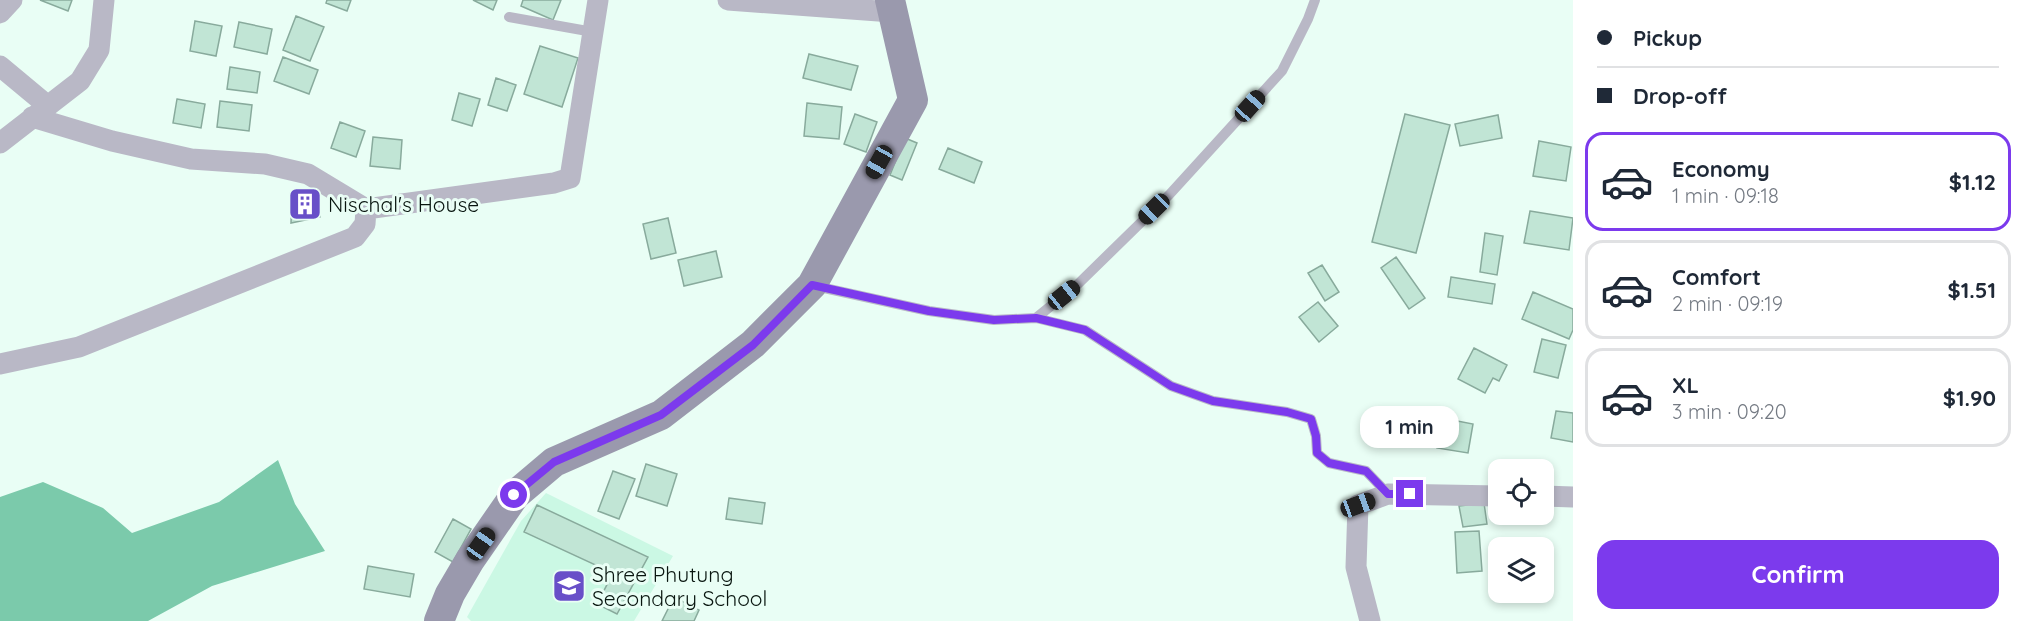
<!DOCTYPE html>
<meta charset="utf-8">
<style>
:root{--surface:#fff;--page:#f2f2f3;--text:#1f2937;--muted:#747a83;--line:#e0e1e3;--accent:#7c3aed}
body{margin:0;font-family:Quicksand,sans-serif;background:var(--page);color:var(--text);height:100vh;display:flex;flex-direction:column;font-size:22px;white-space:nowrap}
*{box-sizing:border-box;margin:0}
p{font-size:20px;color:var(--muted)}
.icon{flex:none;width:33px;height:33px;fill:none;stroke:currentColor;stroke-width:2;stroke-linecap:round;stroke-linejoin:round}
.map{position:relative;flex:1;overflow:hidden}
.panel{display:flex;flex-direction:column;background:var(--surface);width:450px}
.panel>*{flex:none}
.hud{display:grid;align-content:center;height:132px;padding:0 24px;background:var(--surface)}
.tools{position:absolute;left:1488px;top:459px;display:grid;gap:12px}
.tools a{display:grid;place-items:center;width:66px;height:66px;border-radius:12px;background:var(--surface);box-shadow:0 3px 9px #0003;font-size:30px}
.end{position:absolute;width:27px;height:27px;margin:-14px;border:8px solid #7c3aed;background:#fff;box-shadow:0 0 0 3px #fff}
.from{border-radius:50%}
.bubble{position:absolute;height:42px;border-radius:18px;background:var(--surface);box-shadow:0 3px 9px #0003;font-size:20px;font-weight:700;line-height:42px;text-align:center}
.car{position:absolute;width:18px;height:36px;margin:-18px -9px;border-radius:8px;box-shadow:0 0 4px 2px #0007;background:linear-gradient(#222 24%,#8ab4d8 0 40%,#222 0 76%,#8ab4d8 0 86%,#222 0)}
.hud b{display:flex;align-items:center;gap:21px;height:57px;font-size:22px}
.hud b+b{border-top:2px solid var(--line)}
.hud i{width:15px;height:15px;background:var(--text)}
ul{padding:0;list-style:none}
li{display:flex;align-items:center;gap:18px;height:99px;margin:0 12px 9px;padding:0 12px;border:3px solid var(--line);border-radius:18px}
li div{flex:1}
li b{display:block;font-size:22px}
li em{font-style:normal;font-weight:700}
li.current{border-color:var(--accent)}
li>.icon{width:54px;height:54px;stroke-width:1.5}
.cta{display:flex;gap:12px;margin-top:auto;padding:12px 24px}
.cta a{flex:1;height:69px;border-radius:18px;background:var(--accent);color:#fff;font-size:24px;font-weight:700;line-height:69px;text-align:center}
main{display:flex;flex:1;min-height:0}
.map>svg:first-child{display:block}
.built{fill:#cbf8e4}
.forest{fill:#7bcaab}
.building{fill:#c1e5d5;stroke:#88aa9c;stroke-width:1.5}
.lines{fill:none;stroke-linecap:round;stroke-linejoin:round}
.lane{stroke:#b9b8c6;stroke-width:10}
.street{stroke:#b9b8c6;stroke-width:21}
.secondary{stroke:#9a99ad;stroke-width:30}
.route{stroke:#7c3aed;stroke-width:8}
.labels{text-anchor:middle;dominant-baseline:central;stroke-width:6;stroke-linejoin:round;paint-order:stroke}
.poi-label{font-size:21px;fill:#08150f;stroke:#e9fef5;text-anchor:start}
</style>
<main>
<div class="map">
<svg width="1573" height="621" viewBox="0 0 1573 621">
<rect width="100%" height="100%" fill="#e9fef5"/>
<path class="built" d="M546 493 673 556 634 621H471L467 617 521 521Z"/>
<path class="forest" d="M278 460 295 504 325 551 212 586 148 621H0V497L43 482 103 508 132 533 219 502Z"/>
<path class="building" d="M40 0H72L68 11Z
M327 0H351L347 11 326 3Z
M473 0H497L493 10Z
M523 0H561L553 20 521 6Z
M296 16 324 27 310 61 283 50Z
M195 21 222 26 216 56 190 51Z
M239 22 272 29 267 54 234 47Z
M540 46 578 58 562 107 524 94Z
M809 54 858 66 851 90 803 78Z
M283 57 318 70 309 94 274 81Z
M230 67 260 72 257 93 227 89Z
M496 78 516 85 507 111 488 105Z
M459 93 480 99 472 126 452 120Z
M177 99 205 104 201 128 173 123Z
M220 101 252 105 249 131 217 127Z
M807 103 842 107 839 139 804 136Z
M855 114 877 122 866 152 844 144Z
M1405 114 1450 125 1416 253 1372 242Z
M1498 115 1502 138 1460 146 1455 124Z
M340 122 365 131 356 157 331 148Z
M373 137 402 140 400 169 370 166Z
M905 138 917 143 902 180 890 175Z
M1539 141 1571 147 1566 181 1533 176Z
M948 148 982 162 974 183 939 169Z
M318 190 320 217 291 223 292 192Z
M1530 211 1573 218 1569 250 1524 243Z
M668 218 676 253 651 259 643 224Z
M1485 233 1503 236 1497 275 1480 272Z
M716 251 722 277 684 286 678 260Z
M1396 257 1425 298 1409 309 1381 268Z
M1322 265 1339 292 1325 301 1308 273Z
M1451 277 1495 284 1492 304 1448 297Z
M1533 292 1573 309V330L1569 339 1522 319Z
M1318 302 1338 326 1319 342 1299 317Z
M1542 339 1566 345 1558 378 1534 372Z
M1474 348 1507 365 1499 381 1493 378 1485 393 1458 379Z
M1556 411 1573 413V442L1551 438Z
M1442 418 1473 424 1468 453 1437 448Z
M646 464 677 474 667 506 636 496Z
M613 471 635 479 619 519 598 511Z
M729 498 765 503 762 524 726 519Z
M1484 503 1487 524 1463 527 1459 506Z
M537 505 648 557 617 614 597 604 613 573 524 532Z
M453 519 471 529 453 562 435 552Z
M1479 531 1482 571 1457 573 1455 532Z
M368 566 414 574 410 597 364 589Z
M674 597 699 610 694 621H662Z"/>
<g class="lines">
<path class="lane" d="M509 17 593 32
M815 286 929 311 994 320 1036 318 1078 284 1169 195 1282 71 1308 19 1315 0
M1036 318 1085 330 1171 386 1213 401 1287 412 1311 419 1316 436 1317 453 1329 463 1366 471 1388 494"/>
<path class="street" d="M728 0 892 12
M0 13 12 0
M0 66 48 106
M32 117 112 141 191 159 265 164 308 174 366 209
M0 143 80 81 99 50 104 0
M0 364 79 347 355 237 365 224 366 209 554 183 570 178 598 0
M1544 496 1573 497
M1370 621 1356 567 1358 505 1388 494 1498 496"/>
<path class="secondary" d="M439 621 450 594 470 560 515 495 554 462 661 415 753 344 812 285 913 100 890 0"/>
</g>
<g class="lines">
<path class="route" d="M514 495 554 462 661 415 753 345 812 285 929 311 994 320 1036 318 1085 330 1171 386 1213 401 1287 412 1311 419 1316 436 1317 453 1329 463 1366 471 1388 494H1410"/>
</g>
<defs>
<symbol id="building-square" viewBox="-11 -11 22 22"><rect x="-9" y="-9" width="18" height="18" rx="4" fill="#684fc8" stroke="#e9fef5"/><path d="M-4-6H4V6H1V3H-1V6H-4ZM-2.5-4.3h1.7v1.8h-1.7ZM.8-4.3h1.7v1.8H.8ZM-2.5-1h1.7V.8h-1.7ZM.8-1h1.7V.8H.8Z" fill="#fff"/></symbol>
<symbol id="school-square" viewBox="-11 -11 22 22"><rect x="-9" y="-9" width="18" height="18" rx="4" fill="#684fc8" stroke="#e9fef5"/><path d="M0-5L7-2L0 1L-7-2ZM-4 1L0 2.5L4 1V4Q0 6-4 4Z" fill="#fff"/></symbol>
</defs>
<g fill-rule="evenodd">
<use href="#building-square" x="286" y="185" width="38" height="38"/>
<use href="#school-square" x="550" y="567" width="38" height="38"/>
</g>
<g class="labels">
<g class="poi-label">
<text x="328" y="204">Nischal's House</text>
<text x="592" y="574">Shree Phutung<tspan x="592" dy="24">Secondary School</tspan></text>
</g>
</g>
</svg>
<div class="tools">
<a><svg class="icon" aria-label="locate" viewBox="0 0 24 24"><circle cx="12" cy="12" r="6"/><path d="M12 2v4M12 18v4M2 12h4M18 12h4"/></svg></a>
<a><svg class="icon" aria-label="layers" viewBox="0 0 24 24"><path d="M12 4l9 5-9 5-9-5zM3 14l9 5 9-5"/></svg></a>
</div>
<i class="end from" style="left:514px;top:495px"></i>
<i class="end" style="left:1410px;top:494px"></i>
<div class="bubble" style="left:1360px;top:406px;width:99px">1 min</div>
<i class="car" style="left:1250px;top:106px;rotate:42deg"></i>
<i class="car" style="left:879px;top:162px;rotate:209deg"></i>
<i class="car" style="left:1154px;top:209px;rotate:226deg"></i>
<i class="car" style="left:1064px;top:295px;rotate:51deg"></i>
<i class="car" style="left:1358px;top:505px;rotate:70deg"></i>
<i class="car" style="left:481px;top:544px;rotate:35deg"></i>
</div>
<section class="panel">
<div class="hud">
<b><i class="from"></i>Pickup</b>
<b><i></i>Drop-off</b>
</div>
<ul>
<li class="current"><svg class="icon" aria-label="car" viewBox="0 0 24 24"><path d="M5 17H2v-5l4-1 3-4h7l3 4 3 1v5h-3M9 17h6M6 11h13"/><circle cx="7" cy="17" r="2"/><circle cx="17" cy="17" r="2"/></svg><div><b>Economy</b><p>1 min · 09:18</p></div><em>$1.12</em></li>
<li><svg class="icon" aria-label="car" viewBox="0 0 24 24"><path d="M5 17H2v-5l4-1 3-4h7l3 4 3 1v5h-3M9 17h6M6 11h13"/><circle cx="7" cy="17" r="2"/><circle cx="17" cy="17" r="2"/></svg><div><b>Comfort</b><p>2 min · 09:19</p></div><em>$1.51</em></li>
<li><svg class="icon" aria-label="car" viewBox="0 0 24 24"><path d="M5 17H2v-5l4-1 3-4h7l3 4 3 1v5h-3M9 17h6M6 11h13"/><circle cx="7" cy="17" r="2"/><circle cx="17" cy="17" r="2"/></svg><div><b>XL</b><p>3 min · 09:20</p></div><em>$1.90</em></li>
</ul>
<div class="cta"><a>Confirm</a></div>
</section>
</main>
